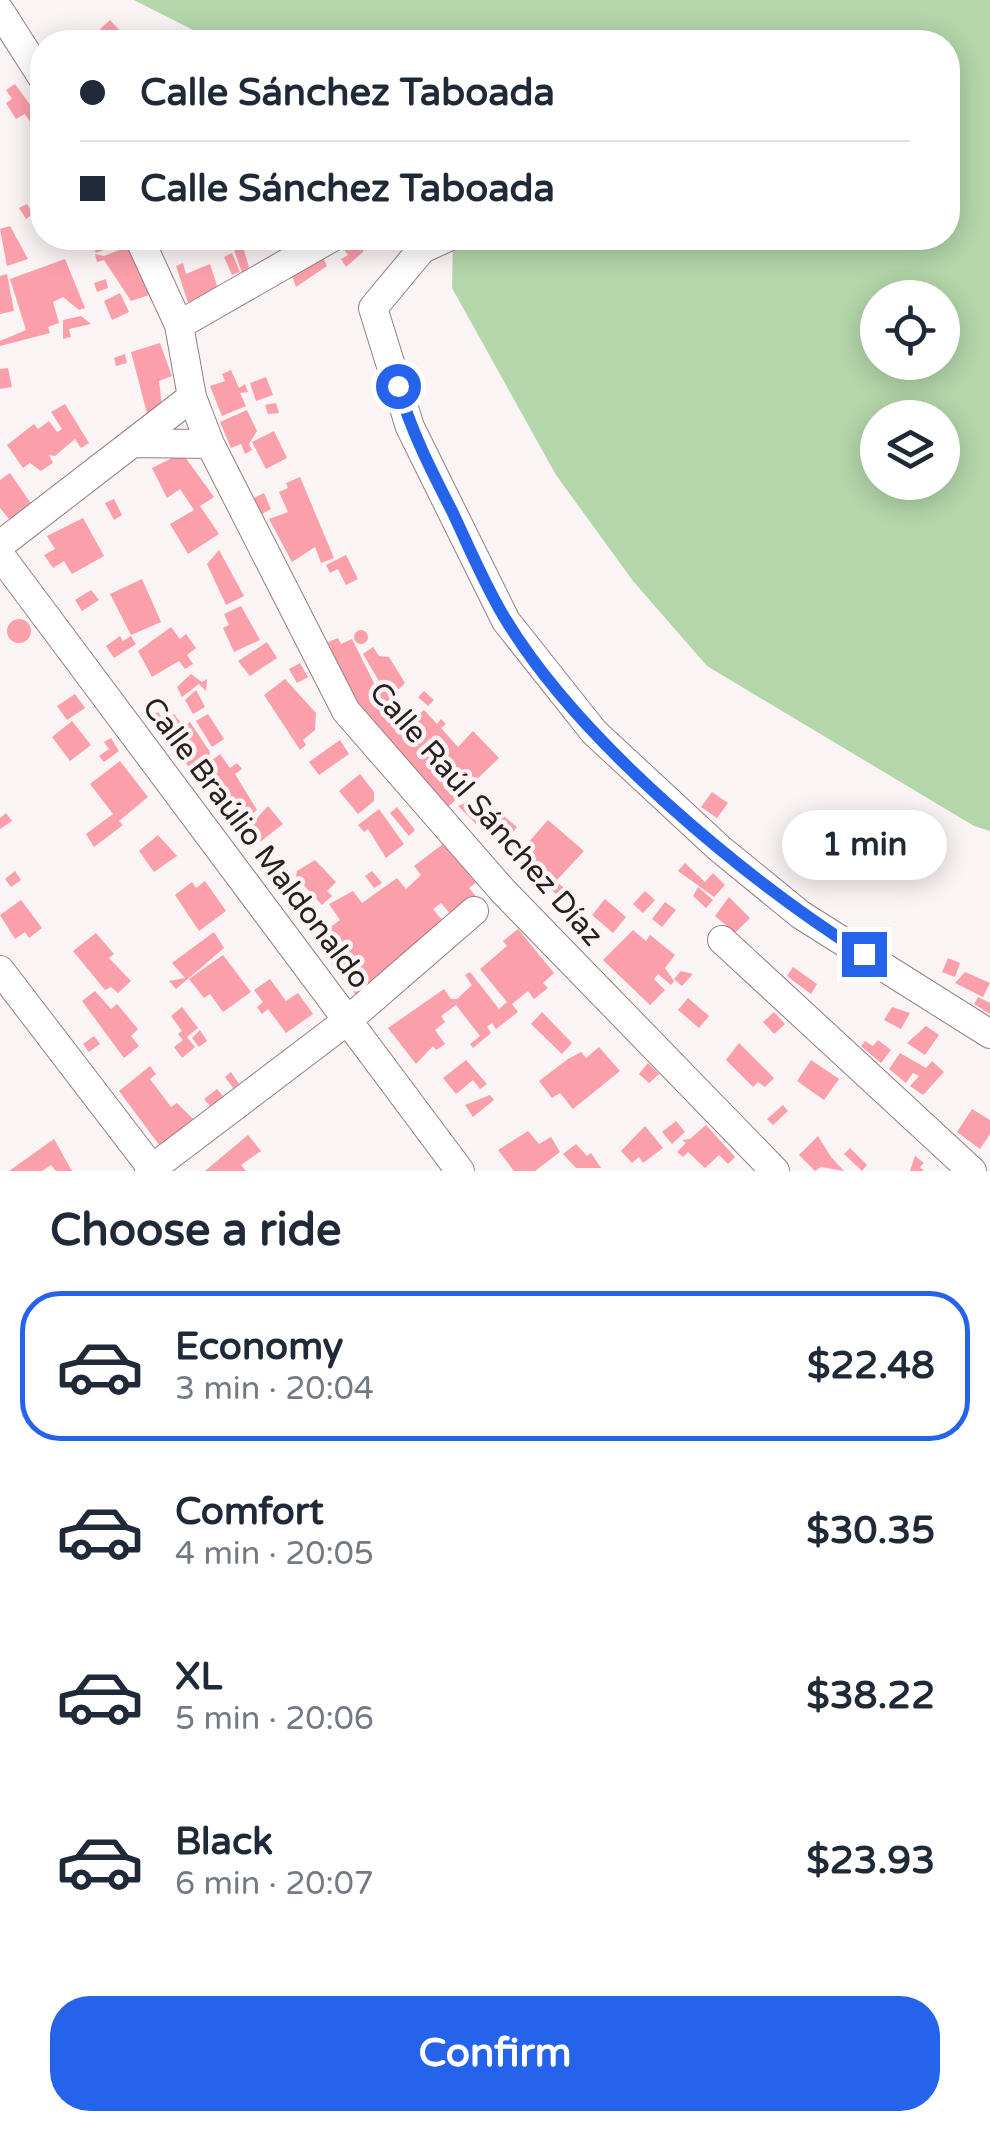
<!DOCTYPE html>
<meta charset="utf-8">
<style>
:root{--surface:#fff;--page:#f2f2f3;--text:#1f2937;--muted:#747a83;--line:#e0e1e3;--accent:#2563eb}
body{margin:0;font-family:"Varela Round",sans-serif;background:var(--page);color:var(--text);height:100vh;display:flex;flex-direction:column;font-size:38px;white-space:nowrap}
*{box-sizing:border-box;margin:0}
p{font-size:32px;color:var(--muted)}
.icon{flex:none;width:55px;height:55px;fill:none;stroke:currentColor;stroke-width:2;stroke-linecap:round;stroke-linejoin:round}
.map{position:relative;height:1171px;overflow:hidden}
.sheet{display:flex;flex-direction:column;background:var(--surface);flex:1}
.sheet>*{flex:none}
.guide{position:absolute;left:30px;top:30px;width:930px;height:220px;border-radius:40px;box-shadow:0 5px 25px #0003;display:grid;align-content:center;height:220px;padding:0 50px;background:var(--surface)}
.controls{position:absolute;left:860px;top:280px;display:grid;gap:20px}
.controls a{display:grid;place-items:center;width:100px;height:100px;border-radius:50%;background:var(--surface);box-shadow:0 5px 25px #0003;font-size:50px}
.end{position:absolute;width:45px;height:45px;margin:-22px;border:12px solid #2563eb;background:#fff;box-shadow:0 0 0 5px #fff}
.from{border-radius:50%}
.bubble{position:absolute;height:70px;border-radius:35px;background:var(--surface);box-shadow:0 5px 25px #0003;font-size:32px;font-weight:800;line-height:70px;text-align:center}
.guide b{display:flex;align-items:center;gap:35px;height:95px;font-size:38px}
.guide b+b{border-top:2px solid var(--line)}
.guide i{width:25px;height:25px;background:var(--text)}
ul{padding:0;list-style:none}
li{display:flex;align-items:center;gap:30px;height:150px;margin:0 20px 15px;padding:0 30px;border:5px solid transparent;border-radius:40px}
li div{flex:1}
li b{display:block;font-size:38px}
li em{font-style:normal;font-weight:800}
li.active{border-color:var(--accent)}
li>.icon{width:90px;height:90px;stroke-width:1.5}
h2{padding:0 50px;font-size:45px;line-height:120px}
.cta{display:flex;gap:20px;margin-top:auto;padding:20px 50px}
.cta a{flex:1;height:115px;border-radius:40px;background:var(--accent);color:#fff;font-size:40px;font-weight:800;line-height:115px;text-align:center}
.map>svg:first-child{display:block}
.green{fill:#b3d6aa;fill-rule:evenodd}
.building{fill:#fb9fab}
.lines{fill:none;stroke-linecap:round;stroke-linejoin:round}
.minor-casing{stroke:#997d80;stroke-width:30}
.minor{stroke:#fff;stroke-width:28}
.route{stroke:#2563eb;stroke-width:12}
.labels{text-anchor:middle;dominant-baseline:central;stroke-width:9;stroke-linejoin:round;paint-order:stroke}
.street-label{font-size:30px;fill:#281d1f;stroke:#fbf4f5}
</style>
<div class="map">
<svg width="990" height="1171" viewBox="0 0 990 1171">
<rect width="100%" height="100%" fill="#fbf4f5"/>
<path class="green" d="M134 0H990V831L974 826 707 666 633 581 556 475 452 288 453 238H948V42H201L195 31ZM878 298H942V362H878ZM878 418H942V482H878Z"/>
<path class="building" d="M110 20 122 33 112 42 100 29Z
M15 84 42 121 35 130 25 114 16 119 6 103 12 99 6 90Z
M27 204 33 214 26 219 19 208Z
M10 226 28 259 7 266 0 229Z
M101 238 106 249 96 253 90 239Z
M252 238H283V239L254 246Z
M354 238 364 246 363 252 346 267 341 259 348 255 342 247Z
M243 247 249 267 242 273 234 250Z
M122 249H130L152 294 131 301 104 260 97 262 95 254 104 256Z
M320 251 327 266 296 287 290 270Z
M232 253 240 272 232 275 224 257Z
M65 259 85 308 79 310 63 297 53 302 59 323 48 327 50 333 0 346V341L26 330 10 279Z
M183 263 186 274 210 264 217 286 201 309 191 312 176 266Z
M7 274 14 311 0 314V276Z
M106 279 108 288 97 292 94 283Z
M120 293 129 312 112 320 104 301Z
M81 316 91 324 69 329 71 337 63 339V320Z
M160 343 172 376 159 381 162 406 148 417 131 352Z
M125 354 127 363 116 366 114 358Z
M8 368 12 387 0 389V369Z
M231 370 239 388 245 384 248 392 240 393 246 406 222 416 210 386 225 381 222 374Z
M266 377 273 395 256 401 250 383Z
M276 403 279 413 268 414 265 405Z
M65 404 89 443 81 448 75 439 55 456 49 455 53 463 41 471 30 463 23 468 7 445 34 424 38 429 49 421 57 432 62 429 51 412Z
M247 410 257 431 249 444 252 450 245 454 241 444 231 448 220 422Z
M274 431 287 458 266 469 252 442Z
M182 453 214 497 200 506 219 534 188 554 170 524 194 510 180 489 167 498 152 468Z
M10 473 32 505 10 520 0 508V480Z
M300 477 334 558 321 563 315 547 292 562 269 519 288 512 279 492 288 488 286 483Z
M264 493 271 509 260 515 252 499Z
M114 499 122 515 114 520 105 503Z
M83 518 104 556 72 574 64 561 53 568 44 555 55 549 47 536Z
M219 550 244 596 226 605 207 564Z
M346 555 358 579 346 585 338 569 330 573 326 565Z
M142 579 161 622 131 635 110 594Z
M91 590 99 600 82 611 75 600Z
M241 606 260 640 234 652 223 628 229 625 224 614Z
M7 631a12 12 0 1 1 24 0a12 12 0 1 1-24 0Z
M171 627 180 639 186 634 196 648 187 655 193 664 185 669 179 661 152 677 138 651Z
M354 637a7 7 0 1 1 14 0a7 7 0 1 1-14 0Z
M120 636 123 641 131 636 136 644 114 658 106 646Z
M338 638 341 644 352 639 376 687 380 683 363 654 373 647 379 656 389 657 405 683 390 698 413 720 424 710 437 724 441 719 446 724 441 728 458 747 473 731 499 758 447 808 356 706 327 650 331 648 328 642Z
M267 642 277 658 250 676 238 661Z
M300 663 308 677 297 683 289 669Z
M191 674 202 682 207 679 206 691 199 684 182 697 177 687Z
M285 679 316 713 315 730 303 740 306 745 300 750 264 695Z
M196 690 205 707 193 714 185 700Z
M424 691 434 700 428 706 418 697Z
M75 694 85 708 67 720 57 706Z
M158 712 170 728 168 719 174 714 184 727 190 722 210 752 207 764 220 754 230 768 237 763 242 769 235 774 257 810 234 828 151 716Z
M208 714 224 739 212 747 196 721Z
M72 721 91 745 70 761 52 737Z
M111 738 119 751 104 762 99 756 109 749 104 742Z
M340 740 349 754 319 775 309 762Z
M120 761 148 797 119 821 123 825 94 847 86 834 113 814 90 784Z
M360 774 374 792V801L358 814 339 791Z
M712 792 728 803 717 818 701 807Z
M485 801 517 827 505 842 479 821 476 824 458 806 467 802 477 812Z
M268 806 283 824 260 842 249 827Z
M397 807 415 830 409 836 390 813Z
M379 809 404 844 386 858 368 829 364 832 358 825Z
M6 813 12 821 0 829V818Z
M548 820 584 851 556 881 570 893 562 900 526 866 529 863 519 853Z
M158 835 177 856 154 872 139 851Z
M443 844 477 882 469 888 479 900 453 917 441 903 433 909 446 925 356 995 313 940 340 920 329 904 353 891 362 903 397 878 406 889 421 875 414 866Z
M315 860 336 882 327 891 332 896 322 905 296 877 297 871Z
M685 863 705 882 713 873 725 885 714 897 678 871Z
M15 871 21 880 11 887 5 879Z
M372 871 382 883 374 888 365 876Z
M205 881 226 911 199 931 175 895 192 882 196 888Z
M698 887 713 900 706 908 693 896Z
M645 891 655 900 643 913 633 904Z
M729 897 750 918 735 933 715 916Z
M605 899 626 917 613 933 592 915Z
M21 900 42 928 29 938 25 932 15 939 0 915Z
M665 902 676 910 662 927 652 919Z
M518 929 554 973 543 983 548 988 534 999 528 991 512 1004 518 1012 496 1029 492 1023 487 1027 491 1033 473 1048 470 1044 480 1036 456 1005 441 1016 445 1022 435 1030 445 1044 436 1050 433 1046 416 1064 388 1028 444 989 451 999H457L472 985 465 975 470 972 499 1009 507 1002 480 969 507 946 503 941Z
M633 930 646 941 650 935 675 955 665 968 674 981 671 985 658 974 654 979 665 990 650 1005 603 960Z
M214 932 224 948 176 989 169 981 185 978 172 963Z
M96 933 114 954 109 958 131 981 118 993 111 987 105 990 73 951Z
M223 955 251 992 223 1012 210 994 204 998 189 979Z
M948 958 960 963 955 977 942 972Z
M793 967 817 984 811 994 787 976Z
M681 971 693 974 682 986 674 979Z
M965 972 990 983 983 997 955 983Z
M270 979 286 1001 298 993 313 1014 286 1033 268 1009 262 1014 257 1007 263 1002 254 990Z
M95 991 111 1009 117 1004 138 1029 131 1036 139 1046 124 1058 82 1001Z
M978 997 990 1003V1014L974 1004Z
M688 998 709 1016 699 1028 678 1010Z
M182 1007 198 1028 187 1037 195 1047 182 1058 174 1047 183 1040 178 1034 182 1031 171 1016Z
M892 1007 910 1013 901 1029 884 1020Z
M542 1012 572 1043 562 1054 531 1024Z
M774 1012 785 1024 774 1034 763 1022Z
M926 1026 939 1035 925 1055 907 1043Z
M200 1030 207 1041 199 1047 192 1038Z
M94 1036 100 1044 89 1052 83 1044Z
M878 1040 891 1050 881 1063 861 1046 865 1041 873 1046Z
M739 1043 774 1078 765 1087 758 1082 753 1087 726 1060Z
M599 1047 620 1071 573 1109 560 1093 552 1098 539 1081 568 1059 581 1052 586 1058Z
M900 1053 926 1068 932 1061 944 1072 923 1095 910 1086 919 1076 913 1073 906 1083 889 1069Z
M466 1060 487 1084 480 1089 473 1080 456 1094 443 1078Z
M811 1060 839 1079 824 1100 797 1081Z
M648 1063 659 1074 649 1083 639 1074Z
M150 1066 156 1074 150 1079 171 1107 177 1103 193 1119 160 1146 119 1091Z
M231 1072 239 1084 233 1088 225 1077Z
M217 1089 223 1096 210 1106 204 1099Z
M490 1095 494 1100 473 1117 465 1105Z
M783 1105 788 1111 773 1125 767 1119Z
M972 1109 990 1120V1134L980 1149 957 1132Z
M676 1121 685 1132 672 1144 662 1132Z
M706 1125 735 1157 728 1164 719 1155 705 1168 688 1152 683 1157 677 1152 686 1143 682 1140 690 1139Z
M645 1126 663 1148 643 1163 639 1157 632 1163 621 1151Z
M528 1131 539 1144 551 1137 560 1152 535 1171H514L498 1150Z
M248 1135 261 1151 241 1165 246 1171H205Z
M818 1136 831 1157 844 1171 821 1167 815 1171 799 1155Z
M54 1139 72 1171H56L51 1165 42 1171H9Z
M576 1144 587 1156 591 1153 601 1168H576L563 1154Z
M850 1148 867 1165 862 1171 844 1154Z
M915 1156 924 1163 920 1167 924 1171H910Z"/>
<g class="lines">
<defs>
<path id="minor" d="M0 11 42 77
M139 238 179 325 192 397 210 444 346 711 503 891 775 1171
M446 238 422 249 373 308 410 427 506 621 594 732 719 848 801 915 990 1034
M179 325 331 238
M134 443 210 444
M0 545 192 397
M0 555 460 1171
M722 940 972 1171
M0 970 154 1171
M149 1171 348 1020 474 911"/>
</defs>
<use href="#minor" class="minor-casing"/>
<use href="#minor" class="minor"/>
</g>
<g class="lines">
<path class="route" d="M398 386C411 431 431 470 452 511 469 547 485 586 506 620 580 742 744 878 864 954"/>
</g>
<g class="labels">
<g class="street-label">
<text transform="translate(486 814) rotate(49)">Calle Raúl Sánchez Díaz</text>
<text transform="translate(256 843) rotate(53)">Calle Braúlio Maldonaldo</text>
</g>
</g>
</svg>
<div class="controls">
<a><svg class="icon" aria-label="locate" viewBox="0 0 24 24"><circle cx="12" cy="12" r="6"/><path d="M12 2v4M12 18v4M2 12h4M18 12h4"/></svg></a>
<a><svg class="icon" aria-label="layers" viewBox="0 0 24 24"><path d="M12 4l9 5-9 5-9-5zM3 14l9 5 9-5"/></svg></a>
</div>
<i class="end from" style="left:398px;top:386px"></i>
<i class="end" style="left:864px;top:954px"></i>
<div class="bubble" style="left:782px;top:810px;width:165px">1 min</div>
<div class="guide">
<b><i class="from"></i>Calle Sánchez Taboada</b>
<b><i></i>Calle Sánchez Taboada</b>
</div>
</div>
<section class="sheet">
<h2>Choose a ride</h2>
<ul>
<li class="active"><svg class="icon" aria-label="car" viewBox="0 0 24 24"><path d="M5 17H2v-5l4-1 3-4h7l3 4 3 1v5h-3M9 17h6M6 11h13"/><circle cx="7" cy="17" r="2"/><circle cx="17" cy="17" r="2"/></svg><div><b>Economy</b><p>3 min · 20:04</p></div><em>$22.48</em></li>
<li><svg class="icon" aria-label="car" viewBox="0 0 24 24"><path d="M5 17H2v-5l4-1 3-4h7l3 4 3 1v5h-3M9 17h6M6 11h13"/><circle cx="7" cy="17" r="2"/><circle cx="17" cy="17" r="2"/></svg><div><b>Comfort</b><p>4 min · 20:05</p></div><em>$30.35</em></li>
<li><svg class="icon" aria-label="car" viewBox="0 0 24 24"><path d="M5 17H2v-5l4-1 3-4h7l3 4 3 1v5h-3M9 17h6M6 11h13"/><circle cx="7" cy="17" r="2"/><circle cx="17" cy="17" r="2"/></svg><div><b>XL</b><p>5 min · 20:06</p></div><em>$38.22</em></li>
<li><svg class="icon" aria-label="car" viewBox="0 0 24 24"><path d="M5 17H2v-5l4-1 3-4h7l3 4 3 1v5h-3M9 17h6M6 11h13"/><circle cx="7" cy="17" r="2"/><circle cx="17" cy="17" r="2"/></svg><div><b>Black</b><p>6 min · 20:07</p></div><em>$23.93</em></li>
</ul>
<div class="cta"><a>Confirm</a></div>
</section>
